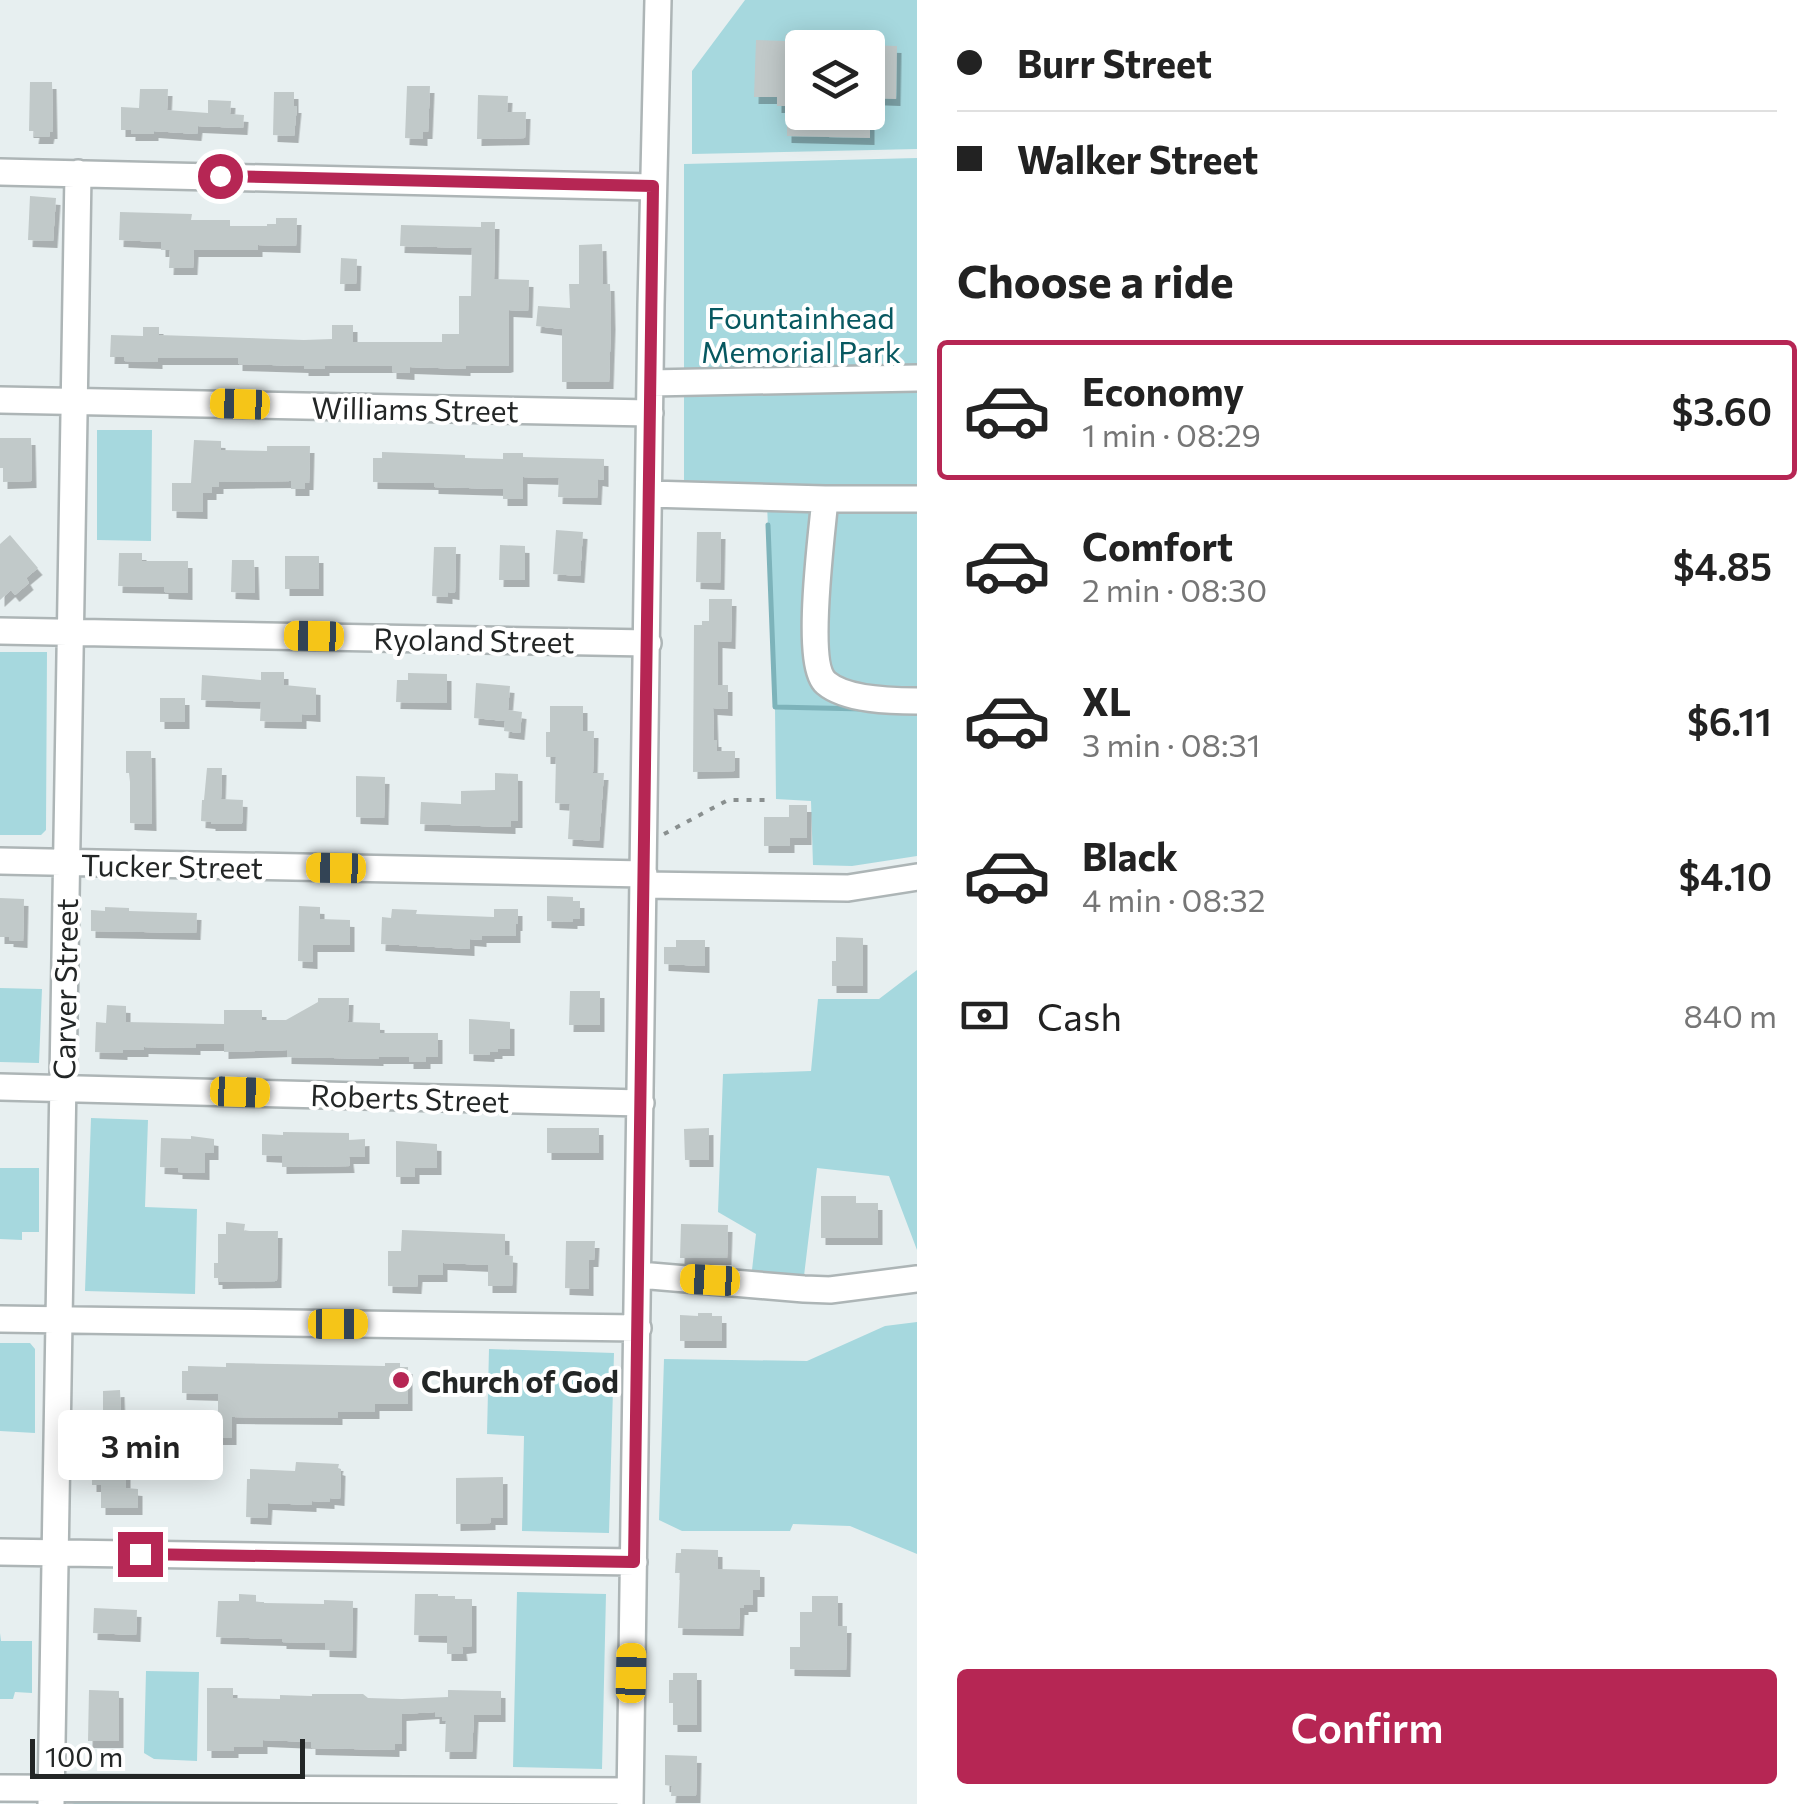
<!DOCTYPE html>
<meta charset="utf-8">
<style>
:root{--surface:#fff;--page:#f2f2f2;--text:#222;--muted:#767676;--line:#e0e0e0;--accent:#b62654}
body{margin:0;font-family:Commissioner,sans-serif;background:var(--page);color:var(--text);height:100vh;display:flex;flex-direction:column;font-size:38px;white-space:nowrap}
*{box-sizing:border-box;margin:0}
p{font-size:32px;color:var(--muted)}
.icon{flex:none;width:55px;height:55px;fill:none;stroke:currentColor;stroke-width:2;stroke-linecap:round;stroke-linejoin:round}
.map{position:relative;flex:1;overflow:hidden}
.panel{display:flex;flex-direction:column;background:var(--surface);width:900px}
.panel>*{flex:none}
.guide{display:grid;align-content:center;height:220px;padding:0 40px;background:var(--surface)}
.fabs{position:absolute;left:785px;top:30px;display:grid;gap:20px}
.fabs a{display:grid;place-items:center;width:100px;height:100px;border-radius:10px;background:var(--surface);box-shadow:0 5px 25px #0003;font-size:50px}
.scale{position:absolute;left:30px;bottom:25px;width:275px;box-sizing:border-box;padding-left:10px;border:5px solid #232626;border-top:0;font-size:28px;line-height:35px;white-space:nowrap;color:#232626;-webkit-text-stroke:8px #fff;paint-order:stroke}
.end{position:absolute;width:45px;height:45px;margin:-22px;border:12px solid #b62654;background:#fff;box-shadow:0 0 0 5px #fff}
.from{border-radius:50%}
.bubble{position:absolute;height:70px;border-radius:10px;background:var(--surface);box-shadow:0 5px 25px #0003;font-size:32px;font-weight:600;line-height:70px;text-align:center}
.car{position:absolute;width:30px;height:60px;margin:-30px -15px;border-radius:12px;box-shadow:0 0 8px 2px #0007;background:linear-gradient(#f5c518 24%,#345 0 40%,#f5c518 0 76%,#345 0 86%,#f5c518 0)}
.guide b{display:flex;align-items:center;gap:35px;height:95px;font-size:38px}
.guide b+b{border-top:2px solid var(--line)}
.guide i{width:25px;height:25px;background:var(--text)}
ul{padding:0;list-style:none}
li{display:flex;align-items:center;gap:30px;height:140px;margin:0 20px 15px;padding:0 20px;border:5px solid transparent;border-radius:10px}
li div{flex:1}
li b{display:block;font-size:38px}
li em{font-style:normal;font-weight:600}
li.on{border-color:var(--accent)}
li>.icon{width:90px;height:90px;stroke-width:1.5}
h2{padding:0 40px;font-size:45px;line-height:120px}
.pay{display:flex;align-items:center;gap:25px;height:110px;padding:0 40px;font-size:38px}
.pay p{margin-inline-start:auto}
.action{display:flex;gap:20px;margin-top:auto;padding:20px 40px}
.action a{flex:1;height:115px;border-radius:10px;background:var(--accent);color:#fff;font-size:40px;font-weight:600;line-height:115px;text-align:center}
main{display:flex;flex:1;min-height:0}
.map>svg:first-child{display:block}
.green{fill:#a6d8de;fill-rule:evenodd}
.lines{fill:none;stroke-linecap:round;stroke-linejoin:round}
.stream{stroke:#7db3ba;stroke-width:5}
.building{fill:#c1c9c9;filter:url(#shadow)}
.minor-casing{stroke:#adb5b6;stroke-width:30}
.path{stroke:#898f8f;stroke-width:4;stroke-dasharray:5 8;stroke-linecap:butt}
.minor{stroke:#fff;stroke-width:25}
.route{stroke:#b62654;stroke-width:12}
.poi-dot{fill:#b62654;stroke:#fff;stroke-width:4}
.labels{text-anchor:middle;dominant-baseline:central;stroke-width:8;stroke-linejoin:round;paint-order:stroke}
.park-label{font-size:30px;fill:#075860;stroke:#fff}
.street-label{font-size:30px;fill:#232626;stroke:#fff}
.poi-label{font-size:30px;font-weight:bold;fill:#232626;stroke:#fff;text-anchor:start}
</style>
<main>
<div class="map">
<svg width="917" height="1804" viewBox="0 0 917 1804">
<defs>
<filter id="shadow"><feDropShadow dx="4.5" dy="7" stdDeviation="0" flood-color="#0004"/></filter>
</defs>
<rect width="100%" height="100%" fill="#e7eff0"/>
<path class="green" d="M745 0H917V149L692 154V71ZM802 48H868V112H802Z
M917 158V710H859L917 713V856L852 866 813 865 811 801 776 799 775 707 767 503 684 502V164Z
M97 430H152L151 541 97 540Z
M0 652H47L46 830 41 835H0Z
M917 970V1250L889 1176 817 1168 804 1276 752 1270 756 1234 718 1212 723 1074 811 1071 818 999H879Z
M0 988 42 989 39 1063 0 1062Z
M91 1118 148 1120 145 1207 197 1209 195 1294 85 1291Z
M0 1168H39V1232H22V1240L0 1239Z
M917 1322V1554L850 1526 793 1524 790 1531H682L659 1520 664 1359 807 1361 885 1326Z
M0 1343H30L35 1349V1433L0 1431Z
M489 1349 614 1353 609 1533 522 1531 524 1436 487 1434Z
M517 1592 606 1594 602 1769 513 1767Z
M0 1633 1 1641H32V1693L15 1692 13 1699H0Z
M146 1671 199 1672 197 1761 154 1759 144 1753Z
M80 1801 356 1804H72Z"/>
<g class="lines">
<path class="stream" d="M768 525 775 707 864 709"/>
</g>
<path class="building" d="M786 34H802V112H870V138L787 136V106H777V97H754L756 40 785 41Z
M868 45 897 46 896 99 868 98Z
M30 82H52L53 132H50L49 137H34L35 131H29Z
M407 86H430L428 132H423V139L405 138Z
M140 89H168L167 110 208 113V100L231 101 230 114 244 115 243 128 198 126 197 134 154 131V134H131V130H121V107L139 108Z
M274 92H294V106H297L294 136 273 135Z
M478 95 508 96 507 112H526L525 138 477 139Z
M30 196 56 198 53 241 28 240Z
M120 212 192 214 191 220H230V226H267V224H276V218H297L296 246 258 245V250H194L193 268H169L170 250H161V242L119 240Z
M481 222H495L494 279 529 280 528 311 509 310V365L506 366H466V369L410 367V373L392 372V366H325V369H304V366L238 364V358H158V362L124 361V357H110L111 335 143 336V327H159V335L304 340 332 339V325H353V342H442V334H459V296H471L472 248 400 246 401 225 481 227Z
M602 244 603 284H610L611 323 609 382H562V329L536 326 538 306 570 308 569 284H579V245Z
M341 258 357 259 356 284H340Z
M0 438H31L32 481 3 482V468H0Z
M194 440 221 441V450L267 451V446H310L309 483H305V489H291V481L219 482V487H212V493H203V512L172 511V483H191Z
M382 452 465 455V458L503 459V453H523V457L604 459V480L598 479 597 498 558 497 559 478 523 477V499H503V489L434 487V483L373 482V458H382Z
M556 530 583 532 580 576 553 574Z
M697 532H721L720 583 696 582Z
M10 535 38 568 26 578 29 583 15 595 11 590 0 600V544Z
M500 545 525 546V580H499Z
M434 547H456L455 593 448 592V597L432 596Z
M119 553H142V561H188V593L164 592V587L118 586Z
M285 556H319V589H285Z
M232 560H254L255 593 231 592Z
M709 599H732L731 642 718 641V685H728V709L713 708 714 740H717V751H735V771L693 772 694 625H702V621H709Z
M261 672H284V685L316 688V715L302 714V722L260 721 261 702 201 700 202 675 261 680Z
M408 673 447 674V703L396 702 397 680H408Z
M476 683 510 686 508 710 522 712 520 733 504 731 505 721 474 718Z
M160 698H185V722H160Z
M550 706H583V731H594L593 773H604L599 841 568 839 570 804 555 803 556 757H546V732H550Z
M126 751H151L152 824 130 823V782L129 773H126Z
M207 768H222L221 799 243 800 242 824H211V822L201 821 202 800H204Z
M495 773 518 774V821H511V827L420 824 421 802 461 804V791L495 790Z
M356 776 385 777 384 818 356 817Z
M789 805H807V838H790V846H764V817H789Z
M547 896 573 897V901H580V919H573V922L547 921Z
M0 898 24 899 23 941 9 940V937H0Z
M299 906 320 907V919L350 920V945H313V962L298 961Z
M105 907 129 908V911L197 913 196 933 91 931V910L105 911Z
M392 909 417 910 416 914 494 917V909H518V924H516V936H482V940L470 939V949L381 944 382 917 391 918Z
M836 937 863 938V986H832V961H836Z
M676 940H705V966L664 964V947H676Z
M570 991H600V1025H569Z
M318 998H349L348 1022 380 1023V1033H438V1057H426V1062H409V1057H379V1059L287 1057V1050L224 1052V1044H196V1048L144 1047V1050H123V1053L95 1052 96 1022 106 1023 107 1005 126 1006V1022L224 1024V1010H262V1020H286L318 1002Z
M469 1019 510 1022V1049H498V1052H490V1055L469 1054Z
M547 1128H599V1153H547Z
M709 1128V1160H685L684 1129Z
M283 1132 349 1133V1140L365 1139V1157H349L350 1166 282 1167V1156L262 1155V1134L283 1135Z
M191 1136 214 1139V1153H205V1173L178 1172V1168L160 1167 161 1138 191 1139Z
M396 1141 437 1144V1168H415V1177H396Z
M821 1196H856V1203H878V1238H821Z
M226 1222 245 1224 244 1231H278L277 1281 218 1282V1278H214V1263H218V1234H226Z
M681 1224 728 1225 727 1258H680Z
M402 1230 505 1234V1255L513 1256 512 1286H488V1265L443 1263V1275H418L417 1287 388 1286V1251H401Z
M566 1241H595L594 1260H589V1289L565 1288Z
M698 1313H712V1316H722V1341H680V1315L698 1316Z
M226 1363 385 1366V1363H400V1367H408V1404H375V1412H338V1418L232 1417V1438H218V1394L182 1393V1371H188V1366L226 1367Z
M120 1390 121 1415H103V1391Z
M92 1450 119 1451V1468H126V1488L138 1489V1508H101V1485H92Z
M296 1462 339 1464 338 1468 341 1469 340 1499 330 1498V1502L312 1501V1505L268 1503 267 1518 246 1517 247 1479H250V1469L295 1471Z
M503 1477V1518H491V1523L456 1524V1478Z
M681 1549 718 1550V1569L760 1570V1590H753V1605H744V1608H740L739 1629 678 1628 680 1573H675L676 1553H681Z
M239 1594 256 1595V1602H264V1603L324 1604V1600L353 1601 352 1651 325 1650V1643L282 1642V1639L216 1637 218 1601H239Z
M415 1594H438V1596H455V1599H472V1646L462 1647 463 1654H447V1636L414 1635Z
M812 1596H838V1626H847L846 1670 790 1669V1647H800V1612H812Z
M94 1608 137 1610 136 1635 93 1633Z
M673 1673H697V1725H673V1703H669V1680H673Z
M207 1688H233V1698L280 1699V1695L312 1696V1694H363L368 1698 402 1699 448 1697V1690L501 1691V1715H474L472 1752H445L446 1721H442V1717H435V1712L402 1714V1744H395V1750L311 1748V1742L263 1740V1747H234V1751H207Z
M89 1690 119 1691V1741H88Z
M665 1755 697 1756 696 1796H671L672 1786 665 1785Z"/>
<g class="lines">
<defs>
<path id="minor" d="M0 172 653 187
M650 383 917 378
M0 400 650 413
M649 494 825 499H917
M825 499C822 533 804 664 826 683 846 700 892 701 917 701
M0 631 648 643
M0 861 644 874
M644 885 848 888 917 877
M0 1087 641 1103
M639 1275 804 1289 830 1290 917 1279
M0 1319 638 1328
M0 1552 634 1562
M0 1788 630 1791
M51 1804 78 173
M630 1804 651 305 658 0"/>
</defs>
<use href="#minor" class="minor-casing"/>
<path class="path" d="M664 834 728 800H768"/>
<use href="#minor" class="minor"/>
</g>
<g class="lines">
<path class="route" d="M140 1554 634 1562 653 186 220 176"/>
</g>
<circle class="poi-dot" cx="401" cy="1380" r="10"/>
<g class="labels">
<g class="park-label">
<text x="801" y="316">Fountainhead<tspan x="801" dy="34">Memorial Park</tspan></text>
</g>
<g class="street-label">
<text transform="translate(415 408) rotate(1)">Williams Street</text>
<text transform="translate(474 639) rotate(1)">Ryoland Street</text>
<text transform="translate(172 865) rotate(1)">Tucker Street</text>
<text transform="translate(64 989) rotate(-89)">Carver Street</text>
<text transform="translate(410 1097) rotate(2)">Roberts Street</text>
</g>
<g class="poi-label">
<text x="421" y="1380">Church of God</text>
</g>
</g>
</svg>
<div class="fabs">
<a><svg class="icon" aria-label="layers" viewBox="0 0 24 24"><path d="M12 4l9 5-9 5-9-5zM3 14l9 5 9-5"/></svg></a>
</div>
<div class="scale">100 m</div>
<i class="end from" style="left:220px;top:176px"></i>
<i class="end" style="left:140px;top:1554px"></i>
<div class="bubble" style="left:58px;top:1410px;width:165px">3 min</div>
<i class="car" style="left:240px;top:404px;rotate:272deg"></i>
<i class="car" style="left:314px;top:636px;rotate:271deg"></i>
<i class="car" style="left:336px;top:868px;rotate:271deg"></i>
<i class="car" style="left:240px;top:1092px;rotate:92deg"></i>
<i class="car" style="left:710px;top:1280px;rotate:273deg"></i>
<i class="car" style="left:338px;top:1324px;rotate:90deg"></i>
<i class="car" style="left:631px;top:1673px;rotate:1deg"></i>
</div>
<section class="panel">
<div class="guide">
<b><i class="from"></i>Burr Street</b>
<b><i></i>Walker Street</b>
</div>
<h2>Choose a ride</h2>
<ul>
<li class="on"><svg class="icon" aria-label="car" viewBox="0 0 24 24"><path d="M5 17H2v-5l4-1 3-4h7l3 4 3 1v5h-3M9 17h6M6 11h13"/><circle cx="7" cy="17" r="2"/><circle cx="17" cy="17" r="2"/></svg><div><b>Economy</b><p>1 min · 08:29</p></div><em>$3.60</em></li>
<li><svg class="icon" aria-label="car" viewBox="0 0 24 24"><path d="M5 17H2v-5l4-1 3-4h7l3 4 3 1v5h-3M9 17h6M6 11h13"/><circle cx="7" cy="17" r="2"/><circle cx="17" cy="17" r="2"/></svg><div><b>Comfort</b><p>2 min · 08:30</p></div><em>$4.85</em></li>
<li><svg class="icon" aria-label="car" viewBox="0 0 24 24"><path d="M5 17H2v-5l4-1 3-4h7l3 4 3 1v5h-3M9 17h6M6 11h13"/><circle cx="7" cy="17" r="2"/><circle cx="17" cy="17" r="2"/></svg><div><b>XL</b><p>3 min · 08:31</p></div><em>$6.11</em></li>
<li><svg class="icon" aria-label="car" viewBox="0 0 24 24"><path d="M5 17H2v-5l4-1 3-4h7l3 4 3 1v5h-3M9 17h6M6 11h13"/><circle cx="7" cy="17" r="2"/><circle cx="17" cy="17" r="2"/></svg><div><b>Black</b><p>4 min · 08:32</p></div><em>$4.10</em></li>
</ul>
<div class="pay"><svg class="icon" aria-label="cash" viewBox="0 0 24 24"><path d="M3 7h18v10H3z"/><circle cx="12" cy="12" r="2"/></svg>Cash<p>840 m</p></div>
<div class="action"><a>Confirm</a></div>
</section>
</main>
